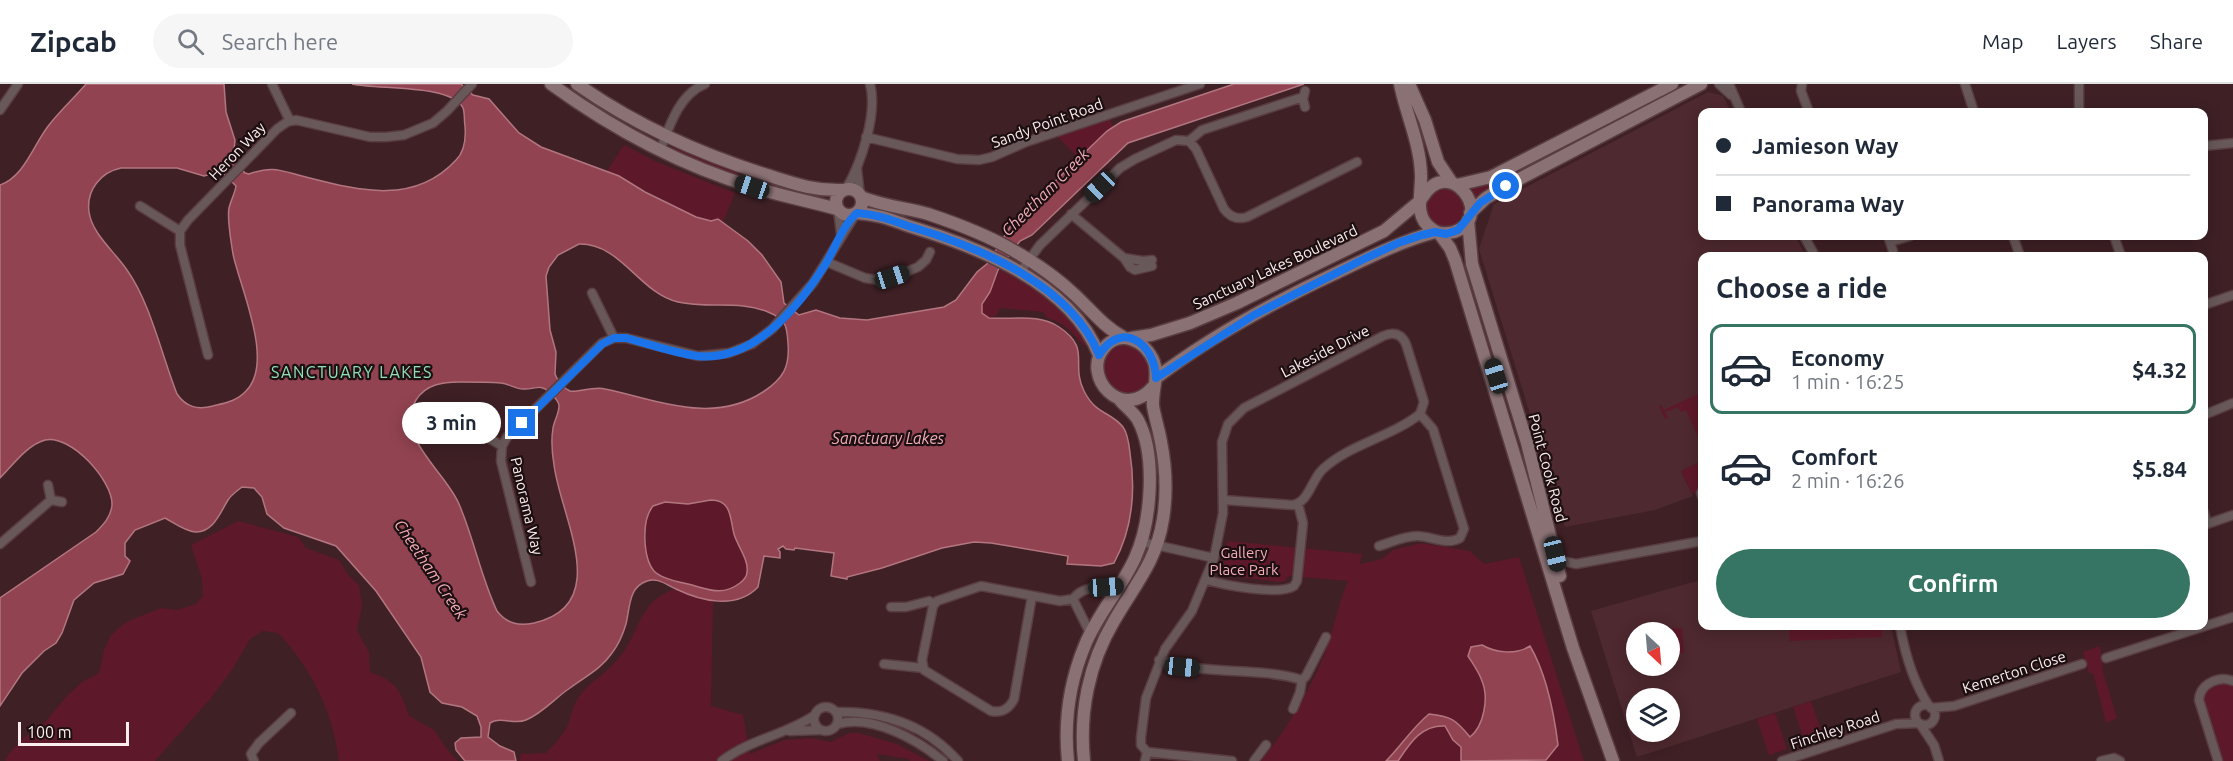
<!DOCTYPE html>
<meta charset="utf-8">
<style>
:root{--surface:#fff;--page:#f6f6f7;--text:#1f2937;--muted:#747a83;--line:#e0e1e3;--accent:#367563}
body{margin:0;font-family:Ubuntu,sans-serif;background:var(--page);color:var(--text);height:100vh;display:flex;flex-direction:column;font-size:22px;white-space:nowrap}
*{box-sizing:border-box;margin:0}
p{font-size:20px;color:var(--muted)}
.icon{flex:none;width:33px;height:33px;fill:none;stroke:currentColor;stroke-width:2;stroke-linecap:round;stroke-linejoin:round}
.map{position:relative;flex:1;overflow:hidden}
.details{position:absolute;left:1698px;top:168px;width:510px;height:378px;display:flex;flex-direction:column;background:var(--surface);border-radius:12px;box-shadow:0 3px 15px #0003}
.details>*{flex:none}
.banner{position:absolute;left:1698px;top:24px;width:510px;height:132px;border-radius:12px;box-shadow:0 3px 15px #0003;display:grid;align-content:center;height:132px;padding:0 18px;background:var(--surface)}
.needle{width:39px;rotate:154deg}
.buttons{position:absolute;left:1626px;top:538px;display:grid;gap:12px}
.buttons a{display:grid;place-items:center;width:54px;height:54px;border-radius:50%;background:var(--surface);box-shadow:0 3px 15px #0003;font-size:30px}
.scale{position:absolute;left:18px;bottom:15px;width:111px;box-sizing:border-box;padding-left:6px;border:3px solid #feedee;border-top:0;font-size:16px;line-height:21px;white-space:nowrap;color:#feedee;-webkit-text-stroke:4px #1c0f11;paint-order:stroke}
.end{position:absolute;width:27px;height:27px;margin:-14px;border:8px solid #1a73e8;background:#fff;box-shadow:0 0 0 3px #fff}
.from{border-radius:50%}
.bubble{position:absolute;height:42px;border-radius:21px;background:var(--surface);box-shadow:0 3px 15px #0003;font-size:20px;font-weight:700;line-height:42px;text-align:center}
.car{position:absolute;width:18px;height:36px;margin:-18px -9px;border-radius:8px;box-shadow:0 0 4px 2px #0007;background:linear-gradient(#222 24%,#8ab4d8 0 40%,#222 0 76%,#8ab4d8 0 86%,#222 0)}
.banner b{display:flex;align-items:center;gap:21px;height:57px;font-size:22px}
.banner b+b{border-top:2px solid var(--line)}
.banner i{width:15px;height:15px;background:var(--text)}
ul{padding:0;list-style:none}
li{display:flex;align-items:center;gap:18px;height:90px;margin:0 12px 9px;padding:0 6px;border:3px solid transparent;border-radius:12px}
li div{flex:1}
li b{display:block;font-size:22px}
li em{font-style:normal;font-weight:700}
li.on{border-color:var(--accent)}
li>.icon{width:54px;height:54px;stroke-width:1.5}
h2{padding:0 18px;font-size:27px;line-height:72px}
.button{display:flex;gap:12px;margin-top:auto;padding:12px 18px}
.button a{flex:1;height:69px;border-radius:36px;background:var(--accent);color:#fff;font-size:24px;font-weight:700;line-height:69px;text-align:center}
header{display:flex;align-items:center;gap:36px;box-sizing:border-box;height:84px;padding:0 30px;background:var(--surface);border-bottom:2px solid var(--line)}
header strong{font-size:28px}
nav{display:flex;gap:33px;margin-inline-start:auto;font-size:21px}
.search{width:420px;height:54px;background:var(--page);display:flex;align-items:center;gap:15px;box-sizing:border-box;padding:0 21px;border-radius:33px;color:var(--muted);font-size:22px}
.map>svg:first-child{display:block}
.built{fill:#4e292f;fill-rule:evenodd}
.green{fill:#5d1929}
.water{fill:#924351;stroke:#b27680;stroke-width:1.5;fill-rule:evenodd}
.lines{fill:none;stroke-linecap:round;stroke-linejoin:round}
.street-casing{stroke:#593d41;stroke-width:11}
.secondary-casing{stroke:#593d41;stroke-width:15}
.street{stroke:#68585a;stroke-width:8}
.secondary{stroke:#8a7174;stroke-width:12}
.route{stroke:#1a73e8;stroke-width:8}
.labels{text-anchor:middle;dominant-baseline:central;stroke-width:4.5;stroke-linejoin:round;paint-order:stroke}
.street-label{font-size:15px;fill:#feedee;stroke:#1c0f11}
.park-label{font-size:15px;fill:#f4aeb7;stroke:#1c0f11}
.water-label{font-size:16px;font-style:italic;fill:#f2acb6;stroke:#1c0f11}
.neighbourhood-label{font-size:16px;letter-spacing:1.5px;fill:#8fe0b6;stroke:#1c0f11}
</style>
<header>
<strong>Zipcab</strong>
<div class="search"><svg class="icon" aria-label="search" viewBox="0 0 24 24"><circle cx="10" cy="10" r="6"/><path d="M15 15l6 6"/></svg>Search here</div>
<nav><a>Map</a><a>Layers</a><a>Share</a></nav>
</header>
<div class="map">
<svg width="2233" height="677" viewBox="0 0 2233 677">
<rect width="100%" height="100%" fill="#3e2025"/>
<path class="built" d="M1708 8 1723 12 1731 28H1702V152H1795L1806 172H1702V377L1681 387 1693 412 1655 426 1565 443 1479 165 1494 120Z
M1702 497V542H1891L1901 588 1637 673 1591 527 1693 498ZM1636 549H1670V582H1636ZM1636 615H1670V648H1636Z"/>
<path class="green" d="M1109 33 1113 42 1079 75 1056 51Z
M670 60 824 111 823 116C779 108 734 94 694 74 685 70 676 68 670 60Z
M1568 60H1574L1477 116 1470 102Z
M624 61 657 78 735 109 723 138 718 135 707 137 696 133 607 87Z
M1426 124a19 19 0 1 1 38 0a19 19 0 1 1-38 0Z
M1002 182C1038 205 1061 225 1089 258L1085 262C1073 250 1065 238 1047 234L1043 228 1000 224 996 232 989 234 984 232 981 223Z
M1127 261C1142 265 1156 284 1149 300 1147 304 1142 308 1139 311L1118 309C1115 306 1111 302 1108 299 1097 282 1107 261 1127 261Z
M1702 308V362L1686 326 1681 328 1678 323 1665 328 1668 333 1665 335 1659 322 1661 321 1664 326Z
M1702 370V404L1692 410 1681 387 1702 377 1700 371Z
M711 416C732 416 729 435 734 449 738 460 749 477 747 488 747 493 744 496 740 499 722 513 708 505 688 500 679 498 661 495 654 487 643 474 641 436 653 422L665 418 688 420Z
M238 437 298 453 306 464 339 476 349 492 359 501 362 521 357 547 369 568 370 588C397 598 400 605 409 632L434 646 449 668 458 677H339C333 628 312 585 278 549L263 547 250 555 232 586 211 614 155 677H6L5 675 19 658 45 638 67 612 82 598 99 589 104 566 111 551 126 538 161 524 177 526 196 520 203 512 202 495 191 461Z
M1228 457 1362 470 1360 480 1382 475 1393 466 1421 459 1470 467 1484 480 1519 473 1584 677H1261C1287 645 1315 599 1328 560 1335 539 1339 517 1348 497L1289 492 1285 497 1280 498 1232 492C1219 484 1225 470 1228 457Z
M674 505 691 511 713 516 711 622 743 631 750 670 784 656 811 654 831 658 849 649H859L897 660 929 677H910L909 675 877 670 880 677H519L521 670 546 669C552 662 559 656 564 648 571 638 571 624 578 614 589 598 606 590 618 575 641 548 637 519 674 505Z
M1789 542H1882V553L1790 557Z
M1682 544 1684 569 1670 570V549H1644L1643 546Z
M2100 562 2103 588 2117 634 2106 639 2093 589H2089L2083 568Z
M2220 598 2231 599 2233 603V677H2222L2203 619 2202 612 2210 602Z
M1811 617 1823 653 1805 659 1793 623Z
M1775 629 1787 665 1769 671 1757 635Z"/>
<path class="water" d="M86 0H224L226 28 235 56 233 76 245 89 249 90C274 81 281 87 306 93 357 106 414 122 456 76 465 67 466 54 465 42 464 37 465 29 463 24 451 0 379 6 352 0H461L473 11 489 15 519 49 541 63 619 92 645 108 696 133 711 137 718 135 748 157 762 171 781 198 784 219 799 231 816 226 840 234 867 236 944 223 956 216 977 188 988 179 1013 138 1107 47 1121 38 1234 0H1304L1128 59 1032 151 1020 157 998 186 990 208 982 220V229L989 234C1012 236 1039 229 1059 243 1092 265 1070 279 1084 307 1096 331 1110 327 1123 343 1128 350 1129 360 1130 369 1136 408 1133 444 1114 479L1101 482 1067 480 1068 472 991 459 974 458 942 464 882 484 847 493V495L831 492 834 469 795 464 794 466 786 465 783 462 778 465 780 468V474L764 472 758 503C736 526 701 517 676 505 666 501 658 493 647 497 628 503 630 525 626 540 623 550 619 560 612 569 601 585 586 592 570 604 555 614 543 629 526 636 514 641 501 632 490 639L488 653 500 662 514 668 516 677H465L456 666 455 659 461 654 481 653V643L477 632 462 623 442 619 430 608 421 573 376 507 336 462 284 444 267 430 262 413 254 404 242 403C237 407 231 411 228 416 220 429 213 449 195 448 185 447 174 439 165 434L135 446 125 459V472L130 477 123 490 94 499 74 516 62 549 56 559 44 567 22 589 0 622V514L96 448C103 441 111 433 112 421 113 397 71 350 45 356 27 361 13 381 0 394V101C25 92 33 61 49 41 60 27 74 14 86 0ZM121 84H177L204 92 219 88 223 89 236 102C235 109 231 116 229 124 227 134 231 158 233 170 240 204 275 278 246 307 237 317 225 319 213 322 197 326 186 323 177 310 162 272 150 218 127 186 115 168 92 150 89 128 86 106 101 88 121 84ZM579 160C621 159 639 209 678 218 708 225 740 216 768 228 786 235 787 242 788 259 790 283 783 295 763 308 712 341 659 316 605 305 594 302 576 309 570 307 563 304 557 296 555 290L556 268 550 246 546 192 549 183 558 171ZM460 298C474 298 488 298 501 299 509 300 516 305 523 305 534 306 540 299 549 308 553 312 559 316 559 322 559 330 554 337 553 344 551 356 552 369 554 381 560 432 614 521 534 539 519 542 507 540 497 527 481 493 474 455 459 420 446 388 394 353 416 316 426 300 443 298 460 298ZM711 416C732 416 730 435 734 450 737 461 749 476 747 488 747 493 744 496 740 499 722 513 708 505 688 500 679 498 661 495 654 487 643 474 641 436 653 422L665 418 688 420Z
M1482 561C1496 569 1516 571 1530 562 1546 589 1554 629 1558 661L1546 676 1461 677V663L1453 656 1445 642C1421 641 1410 659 1398 677H1386C1401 662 1412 644 1429 630 1451 632 1456 636 1470 653 1484 642 1489 614 1482 597 1479 588 1473 580 1468 572L1471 563Z"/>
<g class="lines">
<defs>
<path id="street" d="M272 0 290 37
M1719 0 1731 11
M1729 0 1741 28
M1802 0 1801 7 1809 28
M1965 0 1974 28
M2079 0V28
M1305 7 1303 15 1305 23
M0 26 18 0
M866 53 957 75 979 76 992 73 1026 58 1200 0
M1189 57 1196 65 1224 125C1230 133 1237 136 1247 133L1357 78
M2204 62 2233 59
M660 67C669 43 679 10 705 0
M857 85 860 111
M846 105C861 80 878 29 870 0
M140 122 180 147
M838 126 841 150
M1071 130 1124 174 1143 177 1152 176
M1804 152 1815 172
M1888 152 1893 167
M2013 152 2020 172
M2114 152 2121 172
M1890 158 1910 152
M1124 174 1130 183 1135 186 1152 182
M827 178 865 194 885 197 918 183 926 176 930 168
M1020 188 1040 161 1120 84 1135 75 1176 56 1189 57 1202 46 1303 13
M592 209 614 254
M2204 221 2233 211
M208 271 180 161V147L188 136 277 45 287 38 296 36 370 53H386L404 51 433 39 447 27 472 0
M2204 331 2233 319
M463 338 502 362
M48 401 51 416 62 418
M1701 409 1702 412
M1224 416 1292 421C1309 419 1311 396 1323 385 1350 360 1391 353 1420 330
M2204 428 2207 439
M2204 441 2233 431
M1142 458 1214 474
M0 460 51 416
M1555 471 1563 477 1576 480 1702 457
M1207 496C1224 501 1279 512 1294 502L1297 497 1303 439 1298 420
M531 498 501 377 502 362 507 353 602 259 614 254H626L698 272 729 269 752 260 772 245 813 199 855 131
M1032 512 1014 615C1009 625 1002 629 991 627L924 586 922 576 933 522 937 517 981 502 1060 517 1073 515
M891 523H906L929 517 934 520
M1900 542C1905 570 1913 598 1929 622
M1090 549 1073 515C1083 501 1104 503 1119 502
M2106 574 2233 533
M1159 576C1205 592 1256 582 1302 596
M884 580 923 584
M1915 631a10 10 0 1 1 20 0a10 10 0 1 1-20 0Z
M814 635a12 12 0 1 1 24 0a12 12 0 1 1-24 0Z
M1931 624 1954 622 2082 580
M1293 625 1300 608 1302 596 1306 592 1326 553
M836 628C884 627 926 641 958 677
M838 640C872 630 918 656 943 677
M1920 640 1934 661 1939 677
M790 647 820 646
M1147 668 1232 677
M254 677 251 670 259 659 291 629
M722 677C750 655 786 651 815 631
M1145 677 1147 668 1141 661V653L1146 614 1165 565 1192 527 1214 474 1223 429 1222 358 1228 340 1244 324 1383 252C1393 248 1401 249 1406 260L1424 318 1420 330 1433 345 1464 445 1460 454C1446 462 1432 452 1417 452 1404 452 1392 458 1379 462
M1254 677 1266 661
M1782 677 1896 640 1919 639
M2101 677 2114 674 2120 677
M2218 677 2199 616C2200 600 2219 591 2233 597"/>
<path id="secondary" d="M551 0C613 45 679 81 753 103 781 112 809 117 837 125
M577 0C635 41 700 70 767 91 795 100 814 107 843 106
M1400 0C1406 30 1420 59 1421 90 1422 108 1413 133 1432 145 1438 150 1446 150 1454 148 1497 133 1449 68 1422 114
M1409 0 1425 36 1438 78 1452 99
M1457 101 1491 93 1672 0
M836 118a13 13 0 1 1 26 0a13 13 0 1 1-26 0Z
M861 113C883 122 906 124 928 130 958 140 988 151 1016 168 1037 180 1057 194 1075 211 1091 226 1104 243 1123 253
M857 129C882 131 891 136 915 144 981 164 1072 201 1099 271
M1470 129 1486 114 1506 102 1701 0
M1468 136 1472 180 1527 359 1560 492
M1439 149 1450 164 1455 176 1573 564 1613 677
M1131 254 1151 251 1190 239 1237 219 1384 147 1421 116
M1156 294C1210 253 1272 219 1334 190 1368 174 1399 158 1435 148
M1068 677C1064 638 1070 597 1085 561 1098 529 1121 505 1135 474 1151 439 1157 372 1138 336 1134 329 1126 323 1120 316
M1084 677C1079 628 1089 579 1114 537 1135 500 1156 479 1163 435 1167 410 1166 383 1161 358 1159 346 1155 334 1153 322 1152 307 1159 292 1154 278 1146 257 1120 244 1104 264 1081 292 1122 339 1153 303"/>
</defs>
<use href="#street" class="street-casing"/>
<use href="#secondary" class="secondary-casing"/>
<use href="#street" class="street"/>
<use href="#secondary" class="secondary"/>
</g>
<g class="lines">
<path class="route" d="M522 339 602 260 614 254H626C649 260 674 269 697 272 753 278 796 226 823 184 835 166 841 143 857 129 882 131 892 137 915 144 981 164 1072 202 1099 271 1122 235 1155 260 1156 294L1254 231 1362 176 1398 159 1422 151 1435 148 1446 150 1458 146 1480 119 1506 102"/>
</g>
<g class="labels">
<g class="street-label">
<text transform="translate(1047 39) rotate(-20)">Sandy Point Road</text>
<text transform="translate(237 67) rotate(-46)">Heron Way</text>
<text transform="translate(1275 183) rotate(-25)">Sanctuary Lakes Boulevard</text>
<text transform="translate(1325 267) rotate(-27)">Lakeside Drive</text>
<text transform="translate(1548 384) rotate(75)">Point Cook Road</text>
<text transform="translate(527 422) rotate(77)">Panorama Way</text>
<text transform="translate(2014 588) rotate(-18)">Kemerton Close</text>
<text transform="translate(1835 646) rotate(-18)">Finchley Road</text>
</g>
<g class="park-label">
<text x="1244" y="468">Gallery<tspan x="1244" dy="17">Place Park</tspan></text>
</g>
<g class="water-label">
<text transform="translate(1045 108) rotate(-45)">Cheetham Creek</text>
<text x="888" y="354">Sanctuary Lakes</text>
<text transform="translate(431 485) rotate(56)">Cheetham Creek</text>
</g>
<g class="neighbourhood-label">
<text x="352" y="288">SANCTUARY LAKES</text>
</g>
</g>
</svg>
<div class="buttons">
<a><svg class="needle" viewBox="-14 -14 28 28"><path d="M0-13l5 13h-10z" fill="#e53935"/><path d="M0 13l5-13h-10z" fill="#747a83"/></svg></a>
<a><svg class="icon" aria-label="layers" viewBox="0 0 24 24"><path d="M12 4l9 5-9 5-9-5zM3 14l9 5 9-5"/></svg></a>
</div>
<div class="scale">100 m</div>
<i class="end from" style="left:1506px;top:102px"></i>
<i class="end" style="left:522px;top:339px"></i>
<div class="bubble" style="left:402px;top:318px;width:99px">3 min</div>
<i class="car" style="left:752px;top:103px;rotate:289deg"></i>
<i class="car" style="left:1100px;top:103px;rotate:226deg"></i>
<i class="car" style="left:892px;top:193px;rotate:72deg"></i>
<i class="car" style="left:1496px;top:292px;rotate:343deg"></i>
<i class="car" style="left:1555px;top:470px;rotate:166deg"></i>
<i class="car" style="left:1106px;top:503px;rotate:86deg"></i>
<i class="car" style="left:1182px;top:583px;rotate:96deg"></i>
<div class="banner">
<b><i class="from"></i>Jamieson Way</b>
<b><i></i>Panorama Way</b>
</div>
<section class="details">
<h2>Choose a ride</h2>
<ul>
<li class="on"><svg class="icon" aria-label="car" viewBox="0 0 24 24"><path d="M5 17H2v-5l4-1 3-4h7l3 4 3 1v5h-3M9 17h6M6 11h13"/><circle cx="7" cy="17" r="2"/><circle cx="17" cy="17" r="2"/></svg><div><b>Economy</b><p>1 min · 16:25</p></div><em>$4.32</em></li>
<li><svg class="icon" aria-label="car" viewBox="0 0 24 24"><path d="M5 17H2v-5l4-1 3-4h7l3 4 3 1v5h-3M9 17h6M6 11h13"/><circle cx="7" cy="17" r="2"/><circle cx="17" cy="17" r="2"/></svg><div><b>Comfort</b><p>2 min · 16:26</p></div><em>$5.84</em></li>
</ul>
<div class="button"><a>Confirm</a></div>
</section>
</div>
